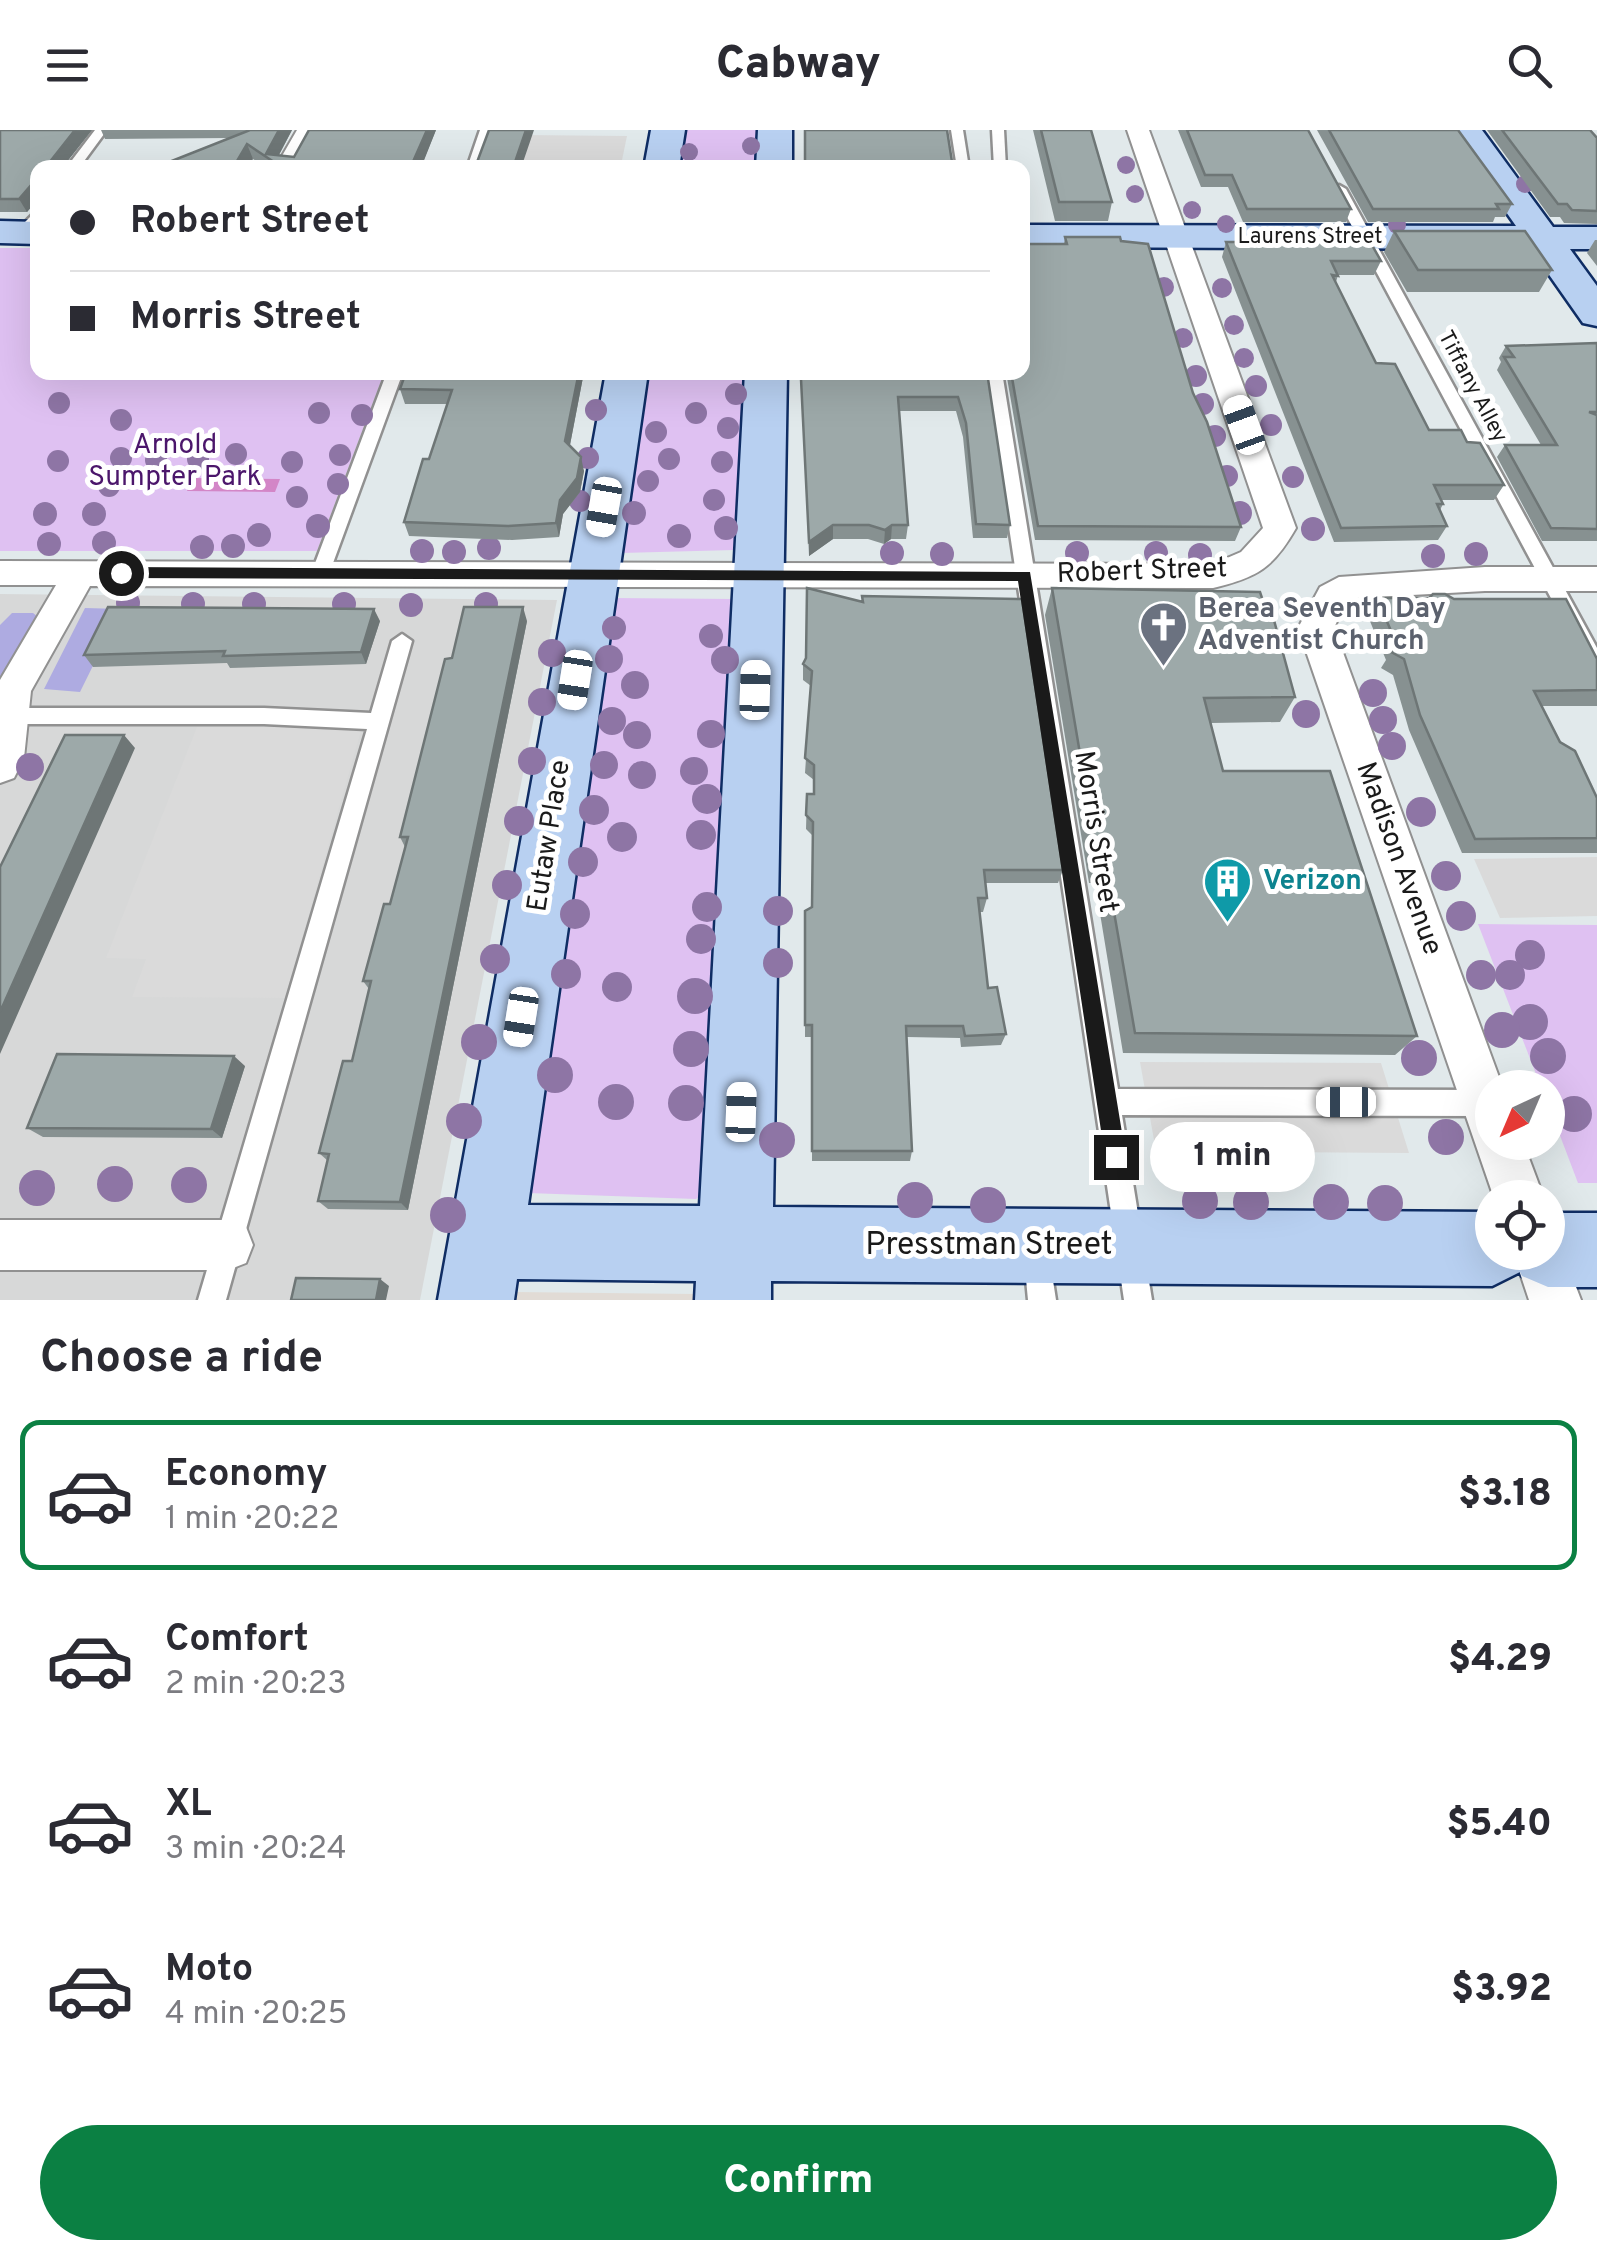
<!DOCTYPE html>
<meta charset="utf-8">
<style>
:root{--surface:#fff;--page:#f7f7f7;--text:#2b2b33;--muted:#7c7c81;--line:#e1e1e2;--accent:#0b8043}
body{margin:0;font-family:Overpass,sans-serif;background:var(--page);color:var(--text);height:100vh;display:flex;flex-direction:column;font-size:38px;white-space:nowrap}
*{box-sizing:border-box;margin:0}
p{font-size:32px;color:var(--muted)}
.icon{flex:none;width:55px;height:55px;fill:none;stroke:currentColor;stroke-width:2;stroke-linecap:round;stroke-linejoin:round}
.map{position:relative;height:1170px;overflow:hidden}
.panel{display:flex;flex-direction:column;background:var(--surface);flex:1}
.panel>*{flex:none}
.hud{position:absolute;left:30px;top:30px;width:1000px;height:220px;border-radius:20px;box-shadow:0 10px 40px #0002;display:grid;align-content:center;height:220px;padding:0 40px;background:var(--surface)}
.needle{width:65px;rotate:224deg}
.fabs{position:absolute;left:1475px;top:940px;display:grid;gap:20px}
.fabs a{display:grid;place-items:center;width:90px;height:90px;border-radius:50%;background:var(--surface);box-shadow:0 10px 40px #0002;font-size:50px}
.end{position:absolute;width:45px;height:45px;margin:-22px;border:12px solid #1a1a1a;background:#fff;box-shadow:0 0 0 5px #fff}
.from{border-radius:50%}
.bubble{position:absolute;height:70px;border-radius:35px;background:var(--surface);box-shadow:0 10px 40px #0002;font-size:32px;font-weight:800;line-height:70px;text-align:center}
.car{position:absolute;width:30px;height:60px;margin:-30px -15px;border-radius:12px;box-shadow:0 0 8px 2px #0007;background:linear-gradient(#fff 24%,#345 0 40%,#fff 0 76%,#345 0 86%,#fff 0)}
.hud b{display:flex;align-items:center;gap:35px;height:95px;font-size:38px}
.hud b+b{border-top:2px solid var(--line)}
.hud i{width:25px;height:25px;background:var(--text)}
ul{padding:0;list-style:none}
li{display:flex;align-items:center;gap:30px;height:150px;margin:0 20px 15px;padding:0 20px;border:5px solid transparent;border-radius:20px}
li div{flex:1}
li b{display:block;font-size:38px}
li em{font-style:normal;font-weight:800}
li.selected{border-color:var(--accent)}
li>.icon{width:90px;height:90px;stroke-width:1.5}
h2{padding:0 40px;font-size:45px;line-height:120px}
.primary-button{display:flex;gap:20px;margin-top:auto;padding:20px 40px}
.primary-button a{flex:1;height:115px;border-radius:60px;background:var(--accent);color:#fff;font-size:40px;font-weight:800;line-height:115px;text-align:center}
header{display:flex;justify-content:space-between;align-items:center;height:130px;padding:0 40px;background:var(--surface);font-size:45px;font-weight:800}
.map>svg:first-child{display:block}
.residential{fill:#d7d8d8}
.grass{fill:#aeabe1}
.park{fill:#dfc1f2}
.pitch{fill:#d386c7}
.parking{fill:#dadada}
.plaza{fill:#e1dbd5}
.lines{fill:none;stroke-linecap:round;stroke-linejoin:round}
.lane-casing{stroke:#919191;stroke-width:5}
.street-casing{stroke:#919191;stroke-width:4}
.secondary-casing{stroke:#0f2d64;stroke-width:5}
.lane{fill:#fff;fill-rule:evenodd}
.street{fill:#fff;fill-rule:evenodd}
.secondary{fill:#b8d0f1;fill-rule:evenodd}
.tree{fill:#8e75a5}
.wall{fill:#879191}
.shaded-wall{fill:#6e7676}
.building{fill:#9da9a9;stroke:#6e7676;stroke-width:2.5}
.route{fill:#1a1a1a}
.labels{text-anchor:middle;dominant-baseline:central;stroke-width:10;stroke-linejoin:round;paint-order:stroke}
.far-street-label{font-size:22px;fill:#1a1a1a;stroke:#fff}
.park-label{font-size:28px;fill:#4b166b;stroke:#fff}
.street-label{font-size:28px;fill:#1a1a1a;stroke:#fff}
.worship-label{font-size:28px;font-weight:bold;fill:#5b616d;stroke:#fff;text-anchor:start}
.culture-label{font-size:28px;font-weight:bold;fill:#0d838f;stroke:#fff;text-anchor:start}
.near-street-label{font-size:32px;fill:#1a1a1a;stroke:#fff}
</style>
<header><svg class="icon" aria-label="menu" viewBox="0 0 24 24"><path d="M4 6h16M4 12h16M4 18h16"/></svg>Cabway<svg class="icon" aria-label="search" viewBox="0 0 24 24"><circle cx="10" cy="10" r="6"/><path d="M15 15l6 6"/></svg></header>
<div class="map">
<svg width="1597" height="1170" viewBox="0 0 1597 1170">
<rect width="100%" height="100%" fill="#e1e9eb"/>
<path class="residential" d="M0 464 557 470 420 1170H0Z"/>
<path class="grass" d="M85 478 121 479 80 562 44 559Z
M12 483H33L38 487 0 555V495Z"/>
<path class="park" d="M681 0H759L757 37 676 38Z
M0 118H37L38 242 384 243 317 421H0Z
M646 243H745L734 420 621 423Z
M612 468 734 469 703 1063 696 1069 528 1063Z
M1478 794 1597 795V1053H1578L1548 974V958L1541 957Z"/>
<path class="pitch" d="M193 348 280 349 275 362 187 361Z"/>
<path class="parking" d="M522 5 627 6 621 35 483 34Z
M197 597H362L285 868 132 867 146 829 106 828Z
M1597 727V786L1500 788 1474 729Z
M1140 932 1381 933 1409 1023 1156 1021Z"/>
<path class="plaza" d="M514 1162 695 1164V1170H506Z"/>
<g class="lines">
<defs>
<path id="lane" d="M95 0H107L79 38H66Z
M480 0H492L480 38H467Z
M951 0H963L969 38H957Z
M992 0H1004L1006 38H994Z
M1339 55 1346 59 1597 518V543L1590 541 1332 59Z
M38 79V92L27 106H17V100Z
M387 242H403L329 444 320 451 314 449 311 444Z
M986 242H1002L1118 959 1485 960 1492 964V982L1485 986 1122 985 1152 1170H1124Z
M402 504 412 511 226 1170H198L367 599 264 594H0V578H264L371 583 392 511Z
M1038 1114 1048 1118 1056 1170H1028L1024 1128 1028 1118Z"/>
<path id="street" d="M297 0H319L299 38H275Z
M1127 0H1149L1296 398C1273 438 1258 447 1213 458L90 456 31 561 24 628 14 648 0 653V550L56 455H0V431L1213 434 1241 422 1263 398Z
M1485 437H1597V461H1485L1357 468 1345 474 1334 498 1503 958H1492V1012H1523L1544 1068H1494L1298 498 1320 457 1339 447Z
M0 1090H228L246 1097 253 1115 246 1133 228 1140H0Z
M1548 1101 1556 1104 1581 1170H1529L1513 1122H1548Z"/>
<path id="secondary" d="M651 0H685L679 38H644Z
M758 0H792V38H756Z
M1448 0H1482L1553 97H1597V119H1570L1597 156V196L1583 193 1531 119 1022 117V95L1516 96Z
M0 91 38 92V114L0 113Z
M606 242H648L528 1075 700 1076 745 242H787L773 1077 1492 1082V1122H1548V1083H1597V1157H1548L1522 1146 1520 1142 1492 1156 771 1151V1170H695L696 1151 517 1149 514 1170H438Z"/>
</defs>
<use href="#lane" class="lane-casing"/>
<use href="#street" class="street-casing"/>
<use href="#secondary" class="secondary-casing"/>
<use href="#lane" class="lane"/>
<use href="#street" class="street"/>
<use href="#secondary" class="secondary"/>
</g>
<g class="tree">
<circle cx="751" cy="16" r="9"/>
<circle cx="689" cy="22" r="9"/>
<circle cx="1126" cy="35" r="9"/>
<circle cx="1525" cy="54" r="9"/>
<circle cx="1135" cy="64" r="9"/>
<circle cx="1192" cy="80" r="9"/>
<circle cx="1226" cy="94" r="9"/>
<circle cx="1397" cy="95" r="9"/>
<circle cx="1164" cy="157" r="10"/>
<circle cx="1222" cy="158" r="10"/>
<circle cx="1234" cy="195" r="10"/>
<circle cx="1183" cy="208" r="10"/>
<circle cx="1244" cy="228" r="10"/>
<circle cx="1196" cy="246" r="11"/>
<circle cx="1256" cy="256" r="11"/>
<circle cx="736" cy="264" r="11"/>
<circle cx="59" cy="273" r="11"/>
<circle cx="1203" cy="274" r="11"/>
<circle cx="596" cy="280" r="11"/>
<circle cx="319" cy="283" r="11"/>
<circle cx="696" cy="283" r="11"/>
<circle cx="362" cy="285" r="11"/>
<circle cx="121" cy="290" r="11"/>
<circle cx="1271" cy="295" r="11"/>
<circle cx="728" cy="298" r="11"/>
<circle cx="656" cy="302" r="11"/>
<circle cx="1215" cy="306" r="11"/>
<circle cx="236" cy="324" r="11"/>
<circle cx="340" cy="325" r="11"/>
<circle cx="121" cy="328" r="11"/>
<circle cx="588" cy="328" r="11"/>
<circle cx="198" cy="329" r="11"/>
<circle cx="669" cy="329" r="11"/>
<circle cx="156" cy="330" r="11"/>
<circle cx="58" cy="331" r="11"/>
<circle cx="292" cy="332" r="11"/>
<circle cx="722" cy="332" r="11"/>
<circle cx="1227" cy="346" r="11"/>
<circle cx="1293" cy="347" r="11"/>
<circle cx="648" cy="351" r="11"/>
<circle cx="338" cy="354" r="11"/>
<circle cx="109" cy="356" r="11"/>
<circle cx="297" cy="367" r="11"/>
<circle cx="714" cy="370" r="11"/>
<circle cx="580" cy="371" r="11"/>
<circle cx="634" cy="383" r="12"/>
<circle cx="1240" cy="383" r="12"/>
<circle cx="45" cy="384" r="12"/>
<circle cx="94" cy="384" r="12"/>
<circle cx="318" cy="396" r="12"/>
<circle cx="726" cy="398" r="12"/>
<circle cx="1313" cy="399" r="12"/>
<circle cx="259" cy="405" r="12"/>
<circle cx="679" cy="406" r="12"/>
<circle cx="104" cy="413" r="12"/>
<circle cx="49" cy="414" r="12"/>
<circle cx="233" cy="416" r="12"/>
<circle cx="202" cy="417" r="12"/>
<circle cx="489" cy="418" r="12"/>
<circle cx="422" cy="421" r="12"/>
<circle cx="454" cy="422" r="12"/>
<circle cx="892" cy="423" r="12"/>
<circle cx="1077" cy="423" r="12"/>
<circle cx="1156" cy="423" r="12"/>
<circle cx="942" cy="424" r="12"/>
<circle cx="1476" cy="424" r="12"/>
<circle cx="1200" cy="425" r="12"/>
<circle cx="1433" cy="426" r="12"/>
<circle cx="128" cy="473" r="12"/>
<circle cx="193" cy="474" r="12"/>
<circle cx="254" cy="474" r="12"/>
<circle cx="344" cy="474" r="12"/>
<circle cx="486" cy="474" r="12"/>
<circle cx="411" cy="475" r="12"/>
<circle cx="614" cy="498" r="12"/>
<circle cx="711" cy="506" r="12"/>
<circle cx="552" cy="523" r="14"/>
<circle cx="609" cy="529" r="14"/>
<circle cx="725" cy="530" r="14"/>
<circle cx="635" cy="555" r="14"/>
<circle cx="1373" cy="563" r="14"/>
<circle cx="542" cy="572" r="14"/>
<circle cx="1306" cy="584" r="14"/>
<circle cx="1383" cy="590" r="14"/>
<circle cx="612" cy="591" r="14"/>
<circle cx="711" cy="604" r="14"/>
<circle cx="637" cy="605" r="14"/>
<circle cx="1392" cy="616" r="14"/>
<circle cx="532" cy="631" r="14"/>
<circle cx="604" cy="635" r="14"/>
<circle cx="30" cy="637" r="14"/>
<circle cx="694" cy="641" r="14"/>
<circle cx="642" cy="645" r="14"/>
<circle cx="707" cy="669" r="15"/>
<circle cx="594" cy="680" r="15"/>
<circle cx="1421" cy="682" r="15"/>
<circle cx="519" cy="691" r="15"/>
<circle cx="701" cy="705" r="15"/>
<circle cx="622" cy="707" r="15"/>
<circle cx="583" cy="732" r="15"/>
<circle cx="1446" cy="746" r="15"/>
<circle cx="507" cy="755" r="15"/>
<circle cx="707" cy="777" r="15"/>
<circle cx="778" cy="781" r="15"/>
<circle cx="575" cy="784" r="15"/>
<circle cx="1461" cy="786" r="15"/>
<circle cx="701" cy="809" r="15"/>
<circle cx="1530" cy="825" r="15"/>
<circle cx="495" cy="829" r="15"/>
<circle cx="778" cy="833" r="15"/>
<circle cx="566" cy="844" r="15"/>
<circle cx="1481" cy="845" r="15"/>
<circle cx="1510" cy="845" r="15"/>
<circle cx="617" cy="857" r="15"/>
<circle cx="695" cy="866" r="18"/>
<circle cx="1530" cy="892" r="18"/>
<circle cx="1502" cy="900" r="18"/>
<circle cx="479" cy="912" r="18"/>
<circle cx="691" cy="919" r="18"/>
<circle cx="1548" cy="926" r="18"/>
<circle cx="1419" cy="928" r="18"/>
<circle cx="555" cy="945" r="18"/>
<circle cx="616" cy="972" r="18"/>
<circle cx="686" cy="973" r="18"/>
<circle cx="1574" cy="984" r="18"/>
<circle cx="464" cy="991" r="18"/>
<circle cx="1446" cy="1007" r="18"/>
<circle cx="777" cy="1010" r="18"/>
<circle cx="115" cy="1054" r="18"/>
<circle cx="189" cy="1055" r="18"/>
<circle cx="37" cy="1058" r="18"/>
<circle cx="915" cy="1070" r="18"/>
<circle cx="1200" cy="1071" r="18"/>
<circle cx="1251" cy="1072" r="18"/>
<circle cx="1331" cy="1072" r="18"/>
<circle cx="1385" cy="1073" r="18"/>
<circle cx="988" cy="1075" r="18"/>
<circle cx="448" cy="1085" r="18"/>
</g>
<path class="wall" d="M0 0H92L62 38H38V69L27 82H0Z
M101 0H292L279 25 294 27 436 0 422 34 521 38H266L253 29 231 8 105 9Z
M1033 0H1091L1112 72 1108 91H1055Z
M1178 0H1308L1351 79 1346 92H1243L1228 57H1201Z
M1317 0H1458L1512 74 1505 87H1495L1493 92H1368Z
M1487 0H1590L1597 8V94L1564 93 1560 87H1550Z
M1394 101 1552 140 1539 162H1407L1384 122Z
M1065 107 1193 263 1241 397 1235 411 1035 410 1006 242H1022L1056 115 1064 114Z
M1260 107 1381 131 1374 145H1338L1336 152 1376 233 1429 300 1467 312 1504 355 1494 370H1441L1443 374 1440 380 1447 396 1438 410 1334 412 1222 127 1226 112H1258Z
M1595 110H1597V136L1587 123Z
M1597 213V411H1542L1497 327 1505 315H1541L1497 240 1501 232 1499 228 1506 216Z
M584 242 570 315 584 341 580 362 563 384 559 407 512 410 409 406 404 392 429 329 447 274H405L400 259Z
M987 242 1010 395 1007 408H973L963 307 956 281H899L908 395 906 409H891L884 414 868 409H833L809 426 801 249Z
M1052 458 1295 567 1280 592 1211 593 1223 641 1417 906 1395 925 1123 923 1095 753H1089L1045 485Z
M1377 468 1597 560V576H1542L1560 612 1597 668V723H1462L1409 600 1393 545 1381 538 1386 530 1367 484Z
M380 491 366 534 230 538 227 533 93 537 84 525Z
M527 491 408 1080 328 1079 318 1071 328 1031 319 1023 352 931 369 859 363 851 390 774 405 717 400 707 452 528Z
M803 534 1063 740 1058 753H985L987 768 983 782H980L988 858 1006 904 1001 915 961 917 960 908 907 907 912 1021 910 1031H812V907H805V781L812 777 813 706 806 699 807 664H813L814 650 805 643 811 556 803 550Z
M245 936 222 1008 43 1007 27 998Z"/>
<path class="shaded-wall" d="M75 0H92L62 38H45Z
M279 0H292L275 32 266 24Z
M427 0H436L421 38 412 34Z
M526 0H534L521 38H513Z
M247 14 253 29 248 38H233Z
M38 47V69L27 82 19 69Z
M579 242H584L568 325 565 311Z
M581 327 584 341 580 362 563 384 559 407 556 393 560 370Z
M833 395V409L809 426V412Z
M892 395 891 409 884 414 885 400Z
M523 477 527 491 408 1080 400 1072Z
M374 479 380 491 366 534 361 522Z
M124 605 135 618 0 924V882Z
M234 926 245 936 222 1008 211 999Z
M380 1149 389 1156 386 1170H376Z"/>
<path class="building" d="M0 0H75L45 38H38V47L19 69H0Z
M250 0H279L266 24 294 27 309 0H427L412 34 476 35 489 0H526L513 38H283L247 14 233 38H154Z
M805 0H947L953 38H805Z
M1041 0H1091L1112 72H1059Z
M1187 0H1308L1351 79H1247L1232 45H1205Z
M1329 0H1458L1512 74H1496L1499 79H1373Z
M1502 0H1590L1597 8V81L1572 80 1567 74H1558Z
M1394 101H1525L1552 140H1418Z
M1065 107H1120L1121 111 1148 114 1193 263 1207 292 1241 397 1038 396 1011 242H1022V114H1067Z
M1260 107 1368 108 1381 131H1331L1338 146 1332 145 1376 233 1395 234 1429 300H1461L1467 312 1480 313 1504 355H1434L1443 374H1437L1447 396 1341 398 1226 112H1262Z
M1597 213V282H1589L1597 285V399L1551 398 1505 315H1557L1504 227H1514L1506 216Z
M406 242H579L565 311 581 327 577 348 560 370 556 393 508 396 404 392 423 329H429L452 260 400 259Z
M805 242H987L1010 395 976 394 966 293 958 267H898L908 395H892L885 400 869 395H833L809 412 801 249Z
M807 458 863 472 862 466 1022 469 1063 740H984L987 768H978L988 858 997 857 1006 904 965 906 963 896H906L912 1021H812V895H805V781L812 777 813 692 806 685 807 664H814V635L805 628 812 541 803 534 806 528Z
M1052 458 1260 462 1267 483H1272L1295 567 1204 568 1223 641H1330L1417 906 1135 903 1105 730H1098Z
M1433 464H1445L1454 469H1566L1597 529V560L1534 561 1560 612 1575 621 1597 668V708L1475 709 1420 585 1404 529 1391 522 1397 515 1377 468H1429Z
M108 477 374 479 361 522 223 526 225 521 84 525Z
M464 477H523L400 1072 318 1071 329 1024 319 1023 343 931H352L371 851H363L384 774H390L408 707H400L445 529 452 528Z
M65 605H124L0 882V737Z
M57 924 234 926 211 999 27 998Z
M296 1148 380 1149 376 1170H291Z"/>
<path class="route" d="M121 437 1030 442 1126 1027 1123 1035 1116 1038 1108 1035 1105 1027 1018 451 121 448 113 443Z"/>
<defs>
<symbol id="church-pin" viewBox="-11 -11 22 30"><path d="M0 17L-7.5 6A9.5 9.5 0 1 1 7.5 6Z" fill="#6b7280" stroke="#fff"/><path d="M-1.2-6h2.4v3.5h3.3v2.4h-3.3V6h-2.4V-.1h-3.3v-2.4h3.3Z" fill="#fff"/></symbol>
<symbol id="building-pin" viewBox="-11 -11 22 30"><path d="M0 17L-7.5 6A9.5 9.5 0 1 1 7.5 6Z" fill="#0f9aa8" stroke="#fff"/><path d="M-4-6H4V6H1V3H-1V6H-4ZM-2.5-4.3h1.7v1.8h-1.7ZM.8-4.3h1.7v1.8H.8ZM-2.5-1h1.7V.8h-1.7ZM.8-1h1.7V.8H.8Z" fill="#fff"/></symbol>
</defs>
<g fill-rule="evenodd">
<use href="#church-pin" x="1136" y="468" width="55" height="75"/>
<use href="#building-pin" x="1200" y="724" width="55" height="75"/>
</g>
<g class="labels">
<g class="far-street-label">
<text x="1310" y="107">Laurens Street</text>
<text transform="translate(1472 257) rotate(62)">Tiffany Alley</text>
</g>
<g class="park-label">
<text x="175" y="316">Arnold<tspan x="175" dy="32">Sumpter Park</tspan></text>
</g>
<g class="street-label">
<text transform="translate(1142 442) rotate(-2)">Robert Street</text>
<text transform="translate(1095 702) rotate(81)">Morris Street</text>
<text transform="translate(550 706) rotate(-81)">Eutaw Place</text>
<text transform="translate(1398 729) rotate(70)">Madison Avenue</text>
</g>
<g class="worship-label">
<text x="1198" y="480">Berea Seventh Day<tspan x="1198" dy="32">Adventist Church</tspan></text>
</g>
<g class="culture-label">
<text x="1263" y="752">Verizon</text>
</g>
<g class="near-street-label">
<text x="989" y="1116">Presstman Street</text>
</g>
</g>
</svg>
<div class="fabs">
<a><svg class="needle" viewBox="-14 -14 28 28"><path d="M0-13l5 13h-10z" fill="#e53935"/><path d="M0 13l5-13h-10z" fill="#7c7c81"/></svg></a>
<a><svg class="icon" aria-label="locate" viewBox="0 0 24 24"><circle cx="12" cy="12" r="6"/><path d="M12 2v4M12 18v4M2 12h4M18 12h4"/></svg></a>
</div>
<i class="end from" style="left:121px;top:443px"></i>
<i class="end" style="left:1116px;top:1027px"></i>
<div class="bubble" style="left:1150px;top:992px;width:165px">1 min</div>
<i class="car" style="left:1244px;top:295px;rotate:340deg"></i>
<i class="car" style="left:604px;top:377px;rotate:190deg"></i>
<i class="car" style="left:575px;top:550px;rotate:189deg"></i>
<i class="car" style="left:755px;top:560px;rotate:2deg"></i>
<i class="car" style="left:521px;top:887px;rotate:189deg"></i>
<i class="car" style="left:1346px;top:972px;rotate:270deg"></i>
<i class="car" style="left:741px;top:982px;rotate:2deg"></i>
<div class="hud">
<b><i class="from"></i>Robert Street</b>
<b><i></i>Morris Street</b>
</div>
</div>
<section class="panel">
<h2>Choose a ride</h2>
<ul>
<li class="selected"><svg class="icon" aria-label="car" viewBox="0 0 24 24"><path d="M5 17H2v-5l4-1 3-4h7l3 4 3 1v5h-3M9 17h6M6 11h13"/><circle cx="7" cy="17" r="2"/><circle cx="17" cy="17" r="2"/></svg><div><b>Economy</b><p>1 min · 20:22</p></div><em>$3.18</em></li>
<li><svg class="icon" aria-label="car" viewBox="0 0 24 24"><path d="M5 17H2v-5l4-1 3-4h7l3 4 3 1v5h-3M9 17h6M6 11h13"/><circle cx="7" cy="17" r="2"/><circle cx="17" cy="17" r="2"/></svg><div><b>Comfort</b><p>2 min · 20:23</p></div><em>$4.29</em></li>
<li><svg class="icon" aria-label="car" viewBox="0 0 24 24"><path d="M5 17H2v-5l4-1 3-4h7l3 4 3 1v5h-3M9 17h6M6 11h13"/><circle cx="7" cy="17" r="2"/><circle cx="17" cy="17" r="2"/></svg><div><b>XL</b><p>3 min · 20:24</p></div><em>$5.40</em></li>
<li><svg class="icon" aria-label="car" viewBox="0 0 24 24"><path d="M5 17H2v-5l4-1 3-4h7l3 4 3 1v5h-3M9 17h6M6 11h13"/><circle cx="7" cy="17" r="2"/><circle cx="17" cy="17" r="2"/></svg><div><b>Moto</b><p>4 min · 20:25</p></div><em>$3.92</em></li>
</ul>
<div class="primary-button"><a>Confirm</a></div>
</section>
